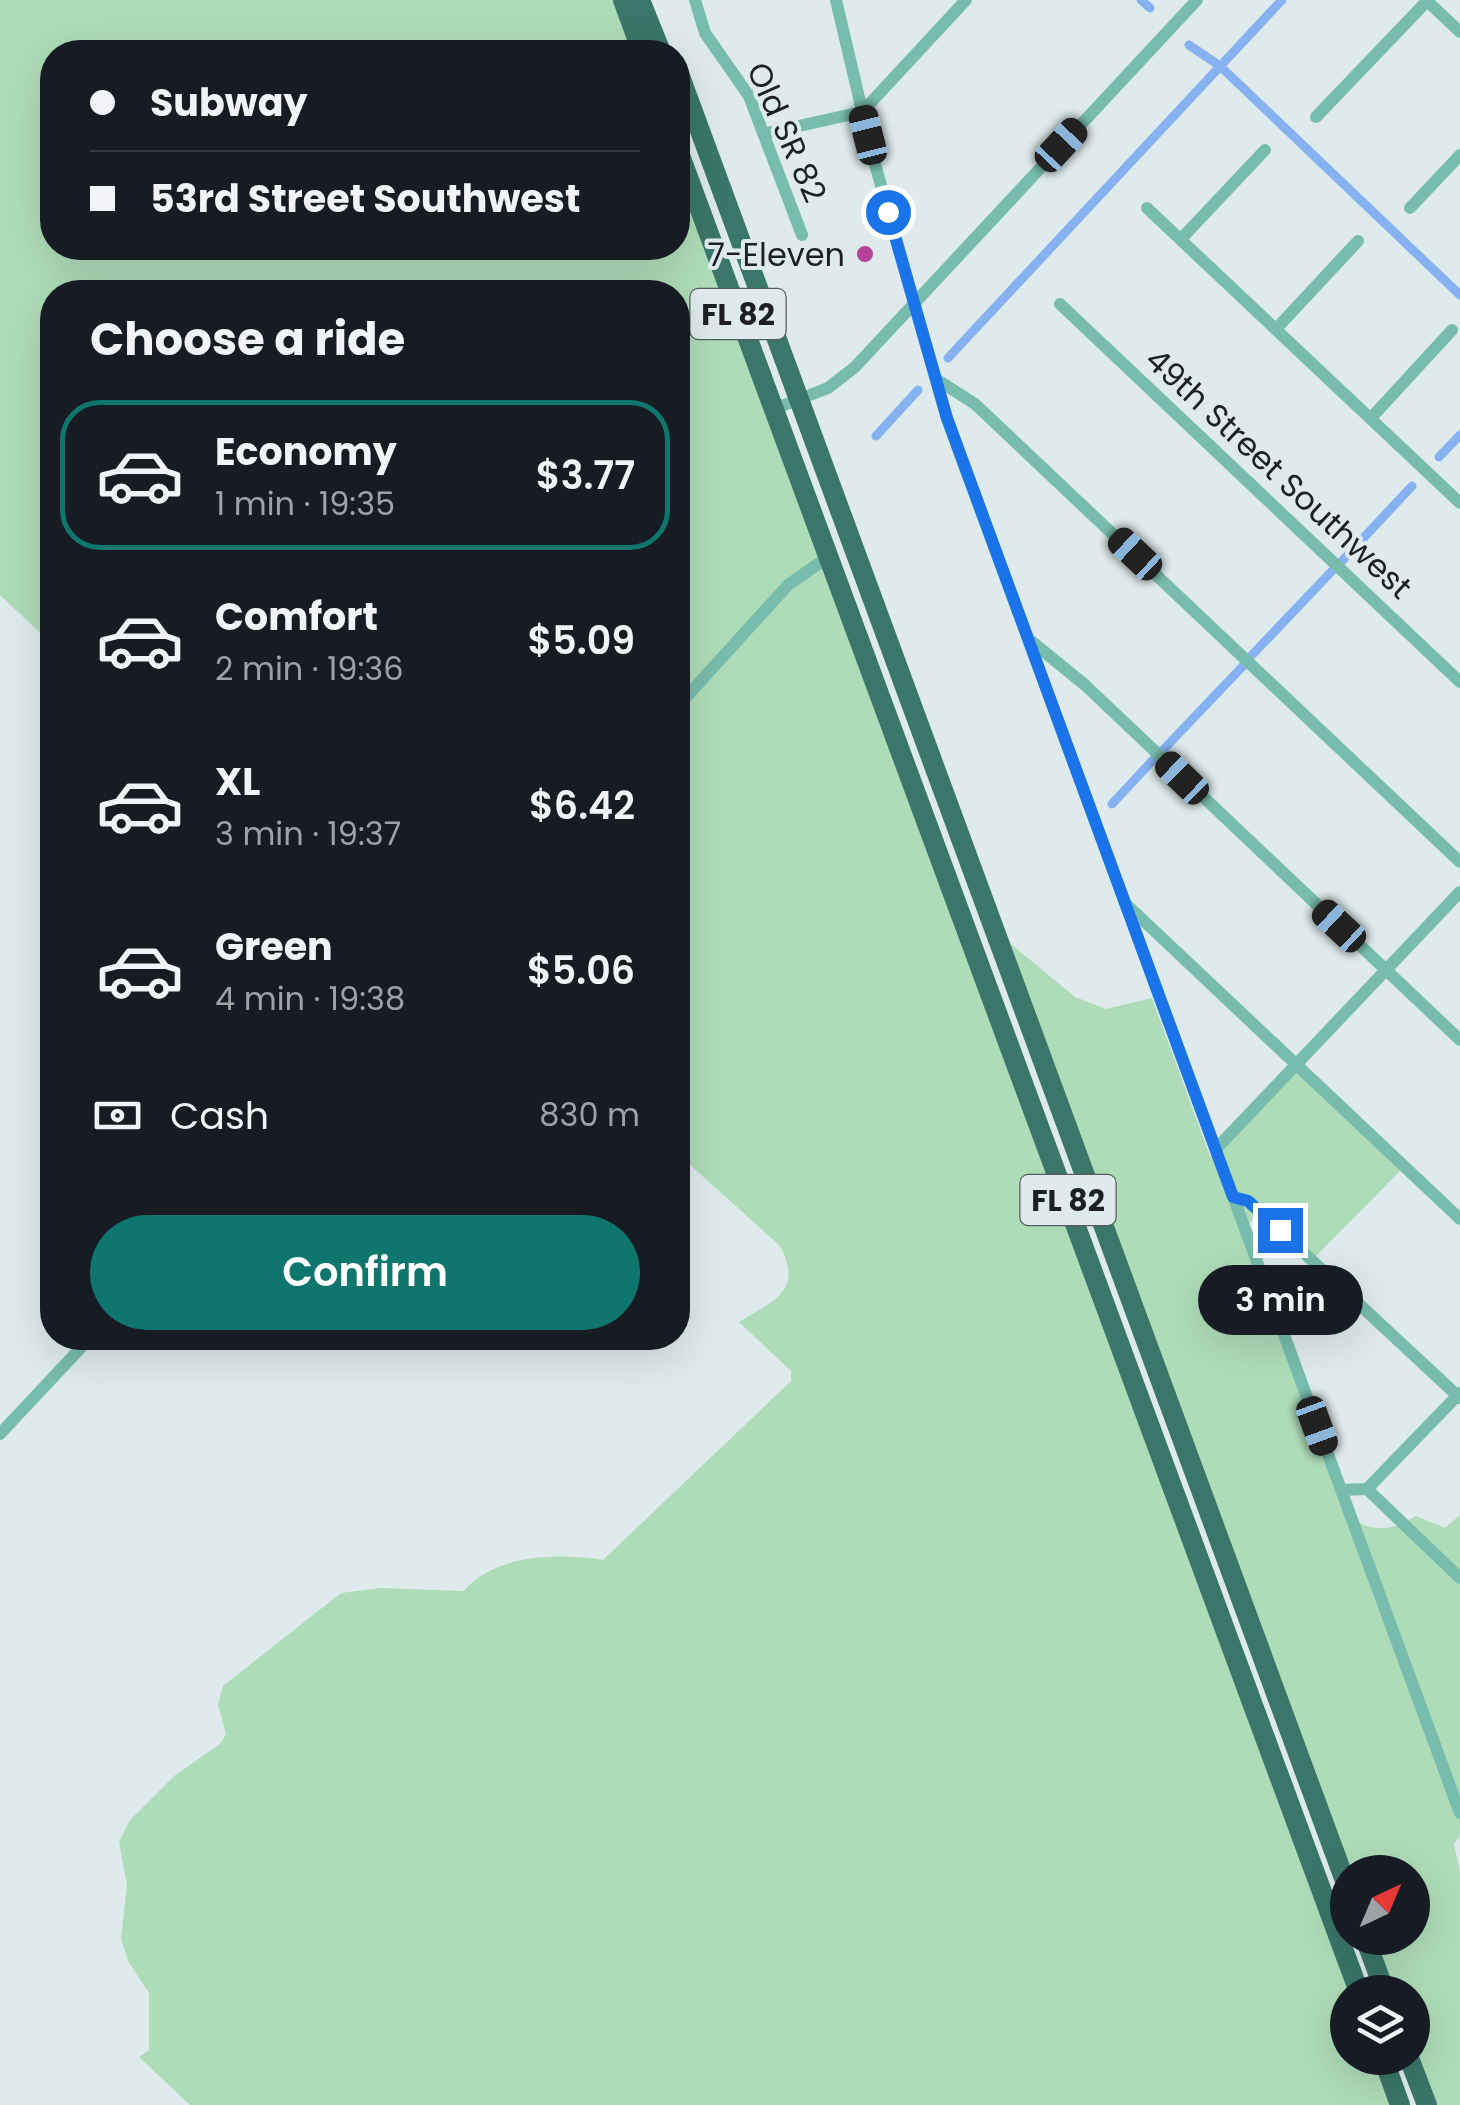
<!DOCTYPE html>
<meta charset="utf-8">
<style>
:root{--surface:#171b24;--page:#20242c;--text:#f1f3f6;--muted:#9ea1a6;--line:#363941;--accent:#0f766e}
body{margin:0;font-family:Poppins,sans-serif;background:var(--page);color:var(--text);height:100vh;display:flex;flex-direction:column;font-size:38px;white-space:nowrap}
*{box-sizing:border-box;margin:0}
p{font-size:32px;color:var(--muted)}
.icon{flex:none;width:55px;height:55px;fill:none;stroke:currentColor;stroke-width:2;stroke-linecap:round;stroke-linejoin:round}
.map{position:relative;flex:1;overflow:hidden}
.panel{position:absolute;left:40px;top:280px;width:650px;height:1070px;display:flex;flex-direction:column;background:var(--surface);border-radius:40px;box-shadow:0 10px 40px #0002}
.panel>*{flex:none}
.top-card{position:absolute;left:40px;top:40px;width:650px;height:220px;border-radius:40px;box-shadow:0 10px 40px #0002;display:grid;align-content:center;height:220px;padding:0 50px;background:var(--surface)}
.needle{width:65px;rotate:44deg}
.controls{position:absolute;left:1330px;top:1855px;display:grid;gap:20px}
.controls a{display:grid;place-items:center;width:100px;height:100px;border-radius:50%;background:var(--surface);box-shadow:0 10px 40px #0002;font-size:50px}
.end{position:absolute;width:45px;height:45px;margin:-22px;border:12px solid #1a73e8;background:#fff;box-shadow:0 0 0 5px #fff}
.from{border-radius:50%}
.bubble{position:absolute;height:70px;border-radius:35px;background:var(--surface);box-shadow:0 10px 40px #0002;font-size:32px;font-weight:600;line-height:70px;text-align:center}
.car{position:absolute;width:30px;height:60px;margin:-30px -15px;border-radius:12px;box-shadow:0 0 8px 2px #0007;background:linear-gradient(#222 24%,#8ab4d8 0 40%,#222 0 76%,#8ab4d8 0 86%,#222 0)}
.top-card b{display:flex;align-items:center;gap:35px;height:95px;font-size:38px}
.top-card b+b{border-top:2px solid var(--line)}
.top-card i{width:25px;height:25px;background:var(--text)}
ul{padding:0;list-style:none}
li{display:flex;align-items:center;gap:30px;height:150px;margin:0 20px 15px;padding:0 30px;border:5px solid transparent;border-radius:40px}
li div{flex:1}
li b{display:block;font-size:38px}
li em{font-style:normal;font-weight:600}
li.selected{border-color:var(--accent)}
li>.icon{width:90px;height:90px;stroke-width:1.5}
h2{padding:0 50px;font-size:45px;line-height:120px}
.pay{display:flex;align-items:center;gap:25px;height:110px;padding:0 50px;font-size:38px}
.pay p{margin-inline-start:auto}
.primary-button{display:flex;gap:20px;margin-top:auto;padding:20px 50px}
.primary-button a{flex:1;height:115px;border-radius:60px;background:var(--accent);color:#fff;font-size:40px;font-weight:600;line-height:115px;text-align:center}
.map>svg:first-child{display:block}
.green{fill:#aedcb8}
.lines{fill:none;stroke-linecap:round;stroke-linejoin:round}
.canal{stroke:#87b2f2;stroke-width:9}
.minor{stroke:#77bcac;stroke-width:12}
.highway{stroke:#3a7669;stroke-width:20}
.route{stroke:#1a73e8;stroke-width:12}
.poi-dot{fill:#b74299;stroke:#deeaeb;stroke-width:4}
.labels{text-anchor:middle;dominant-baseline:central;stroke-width:8;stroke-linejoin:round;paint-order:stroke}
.shield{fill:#deeaeb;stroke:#565d5e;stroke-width:2.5}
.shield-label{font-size:30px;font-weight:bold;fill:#1c2021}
.street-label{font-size:32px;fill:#1c2021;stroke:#deeaeb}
.poi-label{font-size:32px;fill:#1c2021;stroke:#deeaeb;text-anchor:end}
</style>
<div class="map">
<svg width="1460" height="2105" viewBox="0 0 1460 2105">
<rect width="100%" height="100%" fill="#deeaeb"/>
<path class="green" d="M0 0H618L637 52H52V248H678V165L1354 1992H1348V2058H1378L1395 2105H190L139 2057 149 2050V1993L128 1961 121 1939 127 1885 119 1842 130 1820 174 1776 220 1744 226 1734 218 1705 223 1686 341 1593 381 1588 464 1591C495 1554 559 1553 603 1560L791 1381V1371L739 1322C773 1301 804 1291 780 1246L678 1154V292H52V644L0 595Z
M1001 936 1075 997 1106 1009 1152 998 1210 1156 1299 1067 1404 1167 1313 1259 1259 1212 1243 1231 1352 1518C1374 1534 1393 1530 1416 1516L1445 1528 1460 1515V1836L1454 1844 1460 1872V2105H1432L1413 2052 1412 1992H1391L1371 1938H1412V1872H1348Z"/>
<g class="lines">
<path class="canal" d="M1141 0 1150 8
M1189 45 1220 66 1460 295
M948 358 1282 0
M876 436 918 390
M1439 457 1460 435
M1342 561 1412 486
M1252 655 1332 571
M1163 750 1243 666
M1112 804 1153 760"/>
<path class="minor" d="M695 0 705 33 749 96 802 235
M836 0 873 157 947 419 1460 1813
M1426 0 1460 32
M1316 117 1427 1
M763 134 862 112 966 0
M1147 208 1460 503
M1410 208 1460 155
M1181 239 1265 150
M1060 304 1460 682
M1276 329 1358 241
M936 379 975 404 1460 862
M774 409 828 388 855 367 1197 0
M1371 418 1452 330
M1031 641 1085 685 1460 1040
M678 706 788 585 828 557
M1127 905 1460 1219
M1216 1149 1460 892
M1233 1197 1248 1201 1460 1398
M0 1434 90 1338
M1367 1489 1460 1393
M1341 1490 1367 1489 1460 1578"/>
<path class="highway" d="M623 0 642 52
M640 0 661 52
M678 71 1348 1889
M678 150 1359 1992
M1365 1938 1385 1992
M1383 2058 1400 2105
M1409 2058 1427 2105"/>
</g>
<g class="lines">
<path class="route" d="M888 212 947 418 1233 1197 1248 1201 1280 1230"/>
</g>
<circle class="poi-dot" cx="865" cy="254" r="10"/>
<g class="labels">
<g class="shield">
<rect x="690.5" y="289" width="95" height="50" rx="8"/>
<rect x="1020.5" y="1175" width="95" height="50" rx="8"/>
</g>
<g class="shield-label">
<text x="738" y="314">FL 82</text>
<text x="1068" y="1200">FL 82</text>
</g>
<g class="street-label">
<text transform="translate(787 132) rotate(66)">Old SR 82</text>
<text transform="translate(1279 473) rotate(43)">49th Street Southwest</text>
</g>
<g class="poi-label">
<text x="845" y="254">7-Eleven</text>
</g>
</g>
</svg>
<div class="controls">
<a><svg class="needle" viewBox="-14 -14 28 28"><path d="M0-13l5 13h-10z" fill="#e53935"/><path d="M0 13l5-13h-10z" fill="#9ea1a6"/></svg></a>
<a><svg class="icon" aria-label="layers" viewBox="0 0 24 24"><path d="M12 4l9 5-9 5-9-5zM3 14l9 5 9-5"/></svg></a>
</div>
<i class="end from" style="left:888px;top:212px"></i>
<i class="end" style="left:1280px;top:1230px"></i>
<div class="bubble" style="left:1198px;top:1265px;width:165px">3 min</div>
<i class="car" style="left:868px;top:135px;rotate:346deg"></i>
<i class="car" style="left:1061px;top:145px;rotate:43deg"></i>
<i class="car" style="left:1135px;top:554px;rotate:313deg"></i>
<i class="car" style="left:1182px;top:778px;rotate:314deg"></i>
<i class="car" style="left:1339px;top:926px;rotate:313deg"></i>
<i class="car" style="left:1317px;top:1426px;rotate:160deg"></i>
<div class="top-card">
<b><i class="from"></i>Subway</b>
<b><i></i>53rd Street Southwest</b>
</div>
<section class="panel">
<h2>Choose a ride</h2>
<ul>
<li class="selected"><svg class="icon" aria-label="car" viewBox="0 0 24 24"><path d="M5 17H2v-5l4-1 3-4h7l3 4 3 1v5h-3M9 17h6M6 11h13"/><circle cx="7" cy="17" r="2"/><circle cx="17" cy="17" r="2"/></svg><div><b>Economy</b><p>1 min · 19:35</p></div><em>$3.77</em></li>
<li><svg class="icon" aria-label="car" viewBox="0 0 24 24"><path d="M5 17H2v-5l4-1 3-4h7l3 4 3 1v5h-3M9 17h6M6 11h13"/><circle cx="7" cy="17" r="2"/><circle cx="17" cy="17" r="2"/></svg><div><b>Comfort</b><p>2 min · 19:36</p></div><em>$5.09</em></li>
<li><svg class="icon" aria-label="car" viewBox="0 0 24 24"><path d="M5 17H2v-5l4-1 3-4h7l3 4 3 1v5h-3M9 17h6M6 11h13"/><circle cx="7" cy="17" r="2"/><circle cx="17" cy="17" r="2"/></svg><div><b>XL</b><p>3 min · 19:37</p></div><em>$6.42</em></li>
<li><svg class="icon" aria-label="car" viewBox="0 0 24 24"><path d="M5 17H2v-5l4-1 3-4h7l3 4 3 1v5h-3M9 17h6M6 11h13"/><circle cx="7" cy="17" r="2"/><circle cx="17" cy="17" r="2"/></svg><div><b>Green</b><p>4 min · 19:38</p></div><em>$5.06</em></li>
</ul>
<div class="pay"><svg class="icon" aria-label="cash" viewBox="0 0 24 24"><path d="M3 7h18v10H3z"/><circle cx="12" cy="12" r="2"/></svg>Cash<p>830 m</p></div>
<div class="primary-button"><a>Confirm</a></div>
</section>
</div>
